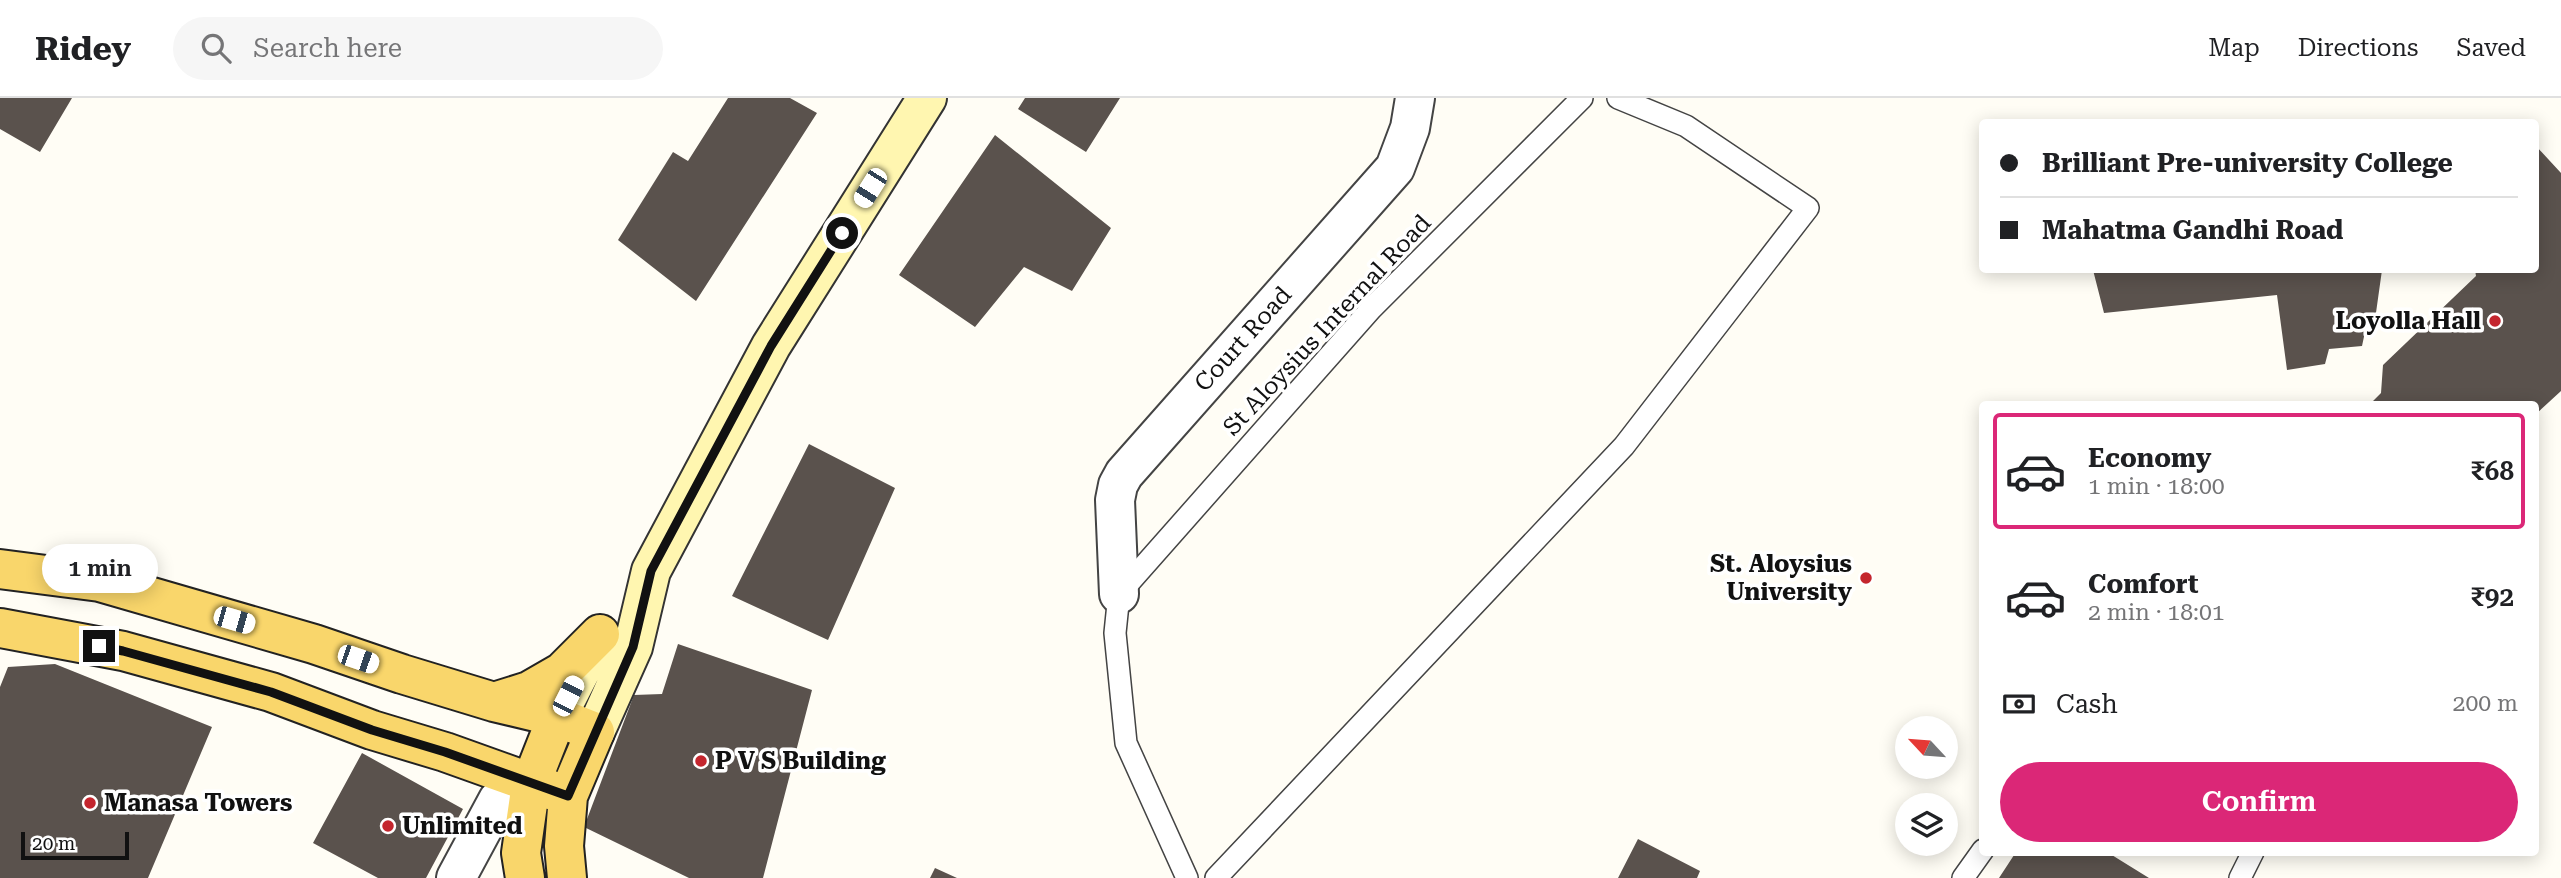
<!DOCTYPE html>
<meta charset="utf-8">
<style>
:root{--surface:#fff;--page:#f6f6f6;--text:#202124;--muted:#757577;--line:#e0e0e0;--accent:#db2777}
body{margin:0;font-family:"Roboto Serif",serif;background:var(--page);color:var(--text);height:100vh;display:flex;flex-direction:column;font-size:26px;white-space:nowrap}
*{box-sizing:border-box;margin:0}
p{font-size:23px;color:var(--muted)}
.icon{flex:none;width:38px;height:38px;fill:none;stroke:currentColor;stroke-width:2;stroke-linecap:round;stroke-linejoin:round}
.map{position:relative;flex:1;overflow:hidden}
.drawer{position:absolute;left:1979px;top:303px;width:560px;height:455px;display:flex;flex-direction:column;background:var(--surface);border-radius:7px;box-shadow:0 4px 18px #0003}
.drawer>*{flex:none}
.top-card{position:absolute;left:1979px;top:21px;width:560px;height:154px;border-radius:7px;box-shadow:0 4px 18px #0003;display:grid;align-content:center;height:154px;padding:0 21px;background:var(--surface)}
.needle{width:46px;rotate:296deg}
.tools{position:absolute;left:1895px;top:618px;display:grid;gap:14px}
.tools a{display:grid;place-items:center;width:63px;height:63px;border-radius:50%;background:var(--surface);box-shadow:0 4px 18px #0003;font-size:35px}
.scale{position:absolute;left:21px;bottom:18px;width:108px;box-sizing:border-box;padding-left:7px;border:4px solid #111;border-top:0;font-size:19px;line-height:24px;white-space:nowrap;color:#111;-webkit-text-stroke:5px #fff;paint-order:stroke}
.end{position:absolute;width:32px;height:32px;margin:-16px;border:9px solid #111;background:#fff;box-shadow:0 0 0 4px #fff}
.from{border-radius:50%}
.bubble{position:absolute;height:49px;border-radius:24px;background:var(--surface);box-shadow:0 4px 18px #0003;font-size:23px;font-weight:600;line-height:49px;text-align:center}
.car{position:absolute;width:21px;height:42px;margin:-21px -10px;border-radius:9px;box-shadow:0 0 5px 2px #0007;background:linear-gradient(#fff 24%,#345 0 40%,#fff 0 76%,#345 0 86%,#fff 0)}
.top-card b{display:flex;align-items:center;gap:24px;height:66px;font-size:26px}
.top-card b+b{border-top:2px solid var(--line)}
.top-card i{width:18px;height:18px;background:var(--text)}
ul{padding:12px 0 0;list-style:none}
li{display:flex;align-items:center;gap:21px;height:116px;margin:0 14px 10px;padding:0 7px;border:4px solid transparent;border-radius:7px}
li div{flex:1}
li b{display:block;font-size:26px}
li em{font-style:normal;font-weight:600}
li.active{border-color:var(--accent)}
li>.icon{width:63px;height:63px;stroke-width:1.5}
.pay{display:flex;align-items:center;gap:18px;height:77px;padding:0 21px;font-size:26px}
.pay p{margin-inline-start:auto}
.cta{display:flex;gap:14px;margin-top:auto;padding:14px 21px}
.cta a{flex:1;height:80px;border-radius:42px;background:var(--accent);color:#fff;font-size:28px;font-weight:600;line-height:80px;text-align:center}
header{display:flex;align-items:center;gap:42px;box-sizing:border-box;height:98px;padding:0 35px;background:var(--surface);border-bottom:2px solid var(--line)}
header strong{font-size:33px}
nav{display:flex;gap:38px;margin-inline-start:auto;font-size:24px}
.search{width:490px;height:63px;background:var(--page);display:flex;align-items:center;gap:18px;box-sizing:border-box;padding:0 24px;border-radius:38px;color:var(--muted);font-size:26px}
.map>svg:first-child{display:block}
.building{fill:#5a524d}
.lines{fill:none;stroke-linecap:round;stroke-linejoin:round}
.lane-casing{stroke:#444;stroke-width:24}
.street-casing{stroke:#444;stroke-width:42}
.secondary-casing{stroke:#333;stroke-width:42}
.primary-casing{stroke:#222;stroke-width:42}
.lane{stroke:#fff;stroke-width:21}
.street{stroke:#fff;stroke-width:38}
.secondary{stroke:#fff6b0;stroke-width:38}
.primary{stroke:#f9d66b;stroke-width:38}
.route{stroke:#111;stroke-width:9}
.poi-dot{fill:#c4262e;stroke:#fff;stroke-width:2.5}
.labels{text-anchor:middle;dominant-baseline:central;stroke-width:7;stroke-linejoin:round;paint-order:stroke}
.poi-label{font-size:24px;font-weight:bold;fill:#111;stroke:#fff;text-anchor:start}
.street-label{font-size:24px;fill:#111;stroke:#fff}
</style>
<header>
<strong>Ridey</strong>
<div class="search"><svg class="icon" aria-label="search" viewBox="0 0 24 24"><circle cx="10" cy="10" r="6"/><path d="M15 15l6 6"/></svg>Search here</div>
<nav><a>Map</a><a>Directions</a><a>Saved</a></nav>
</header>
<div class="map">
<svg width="2561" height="780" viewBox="0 0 2561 780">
<rect width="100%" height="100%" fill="#fffdf5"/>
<path class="building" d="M0 0H72L40 54 0 31Z
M728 0H790L817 15 696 203 618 142 673 54 688 63Z
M1025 0H1120L1086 54 1018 11Z
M995 37 1111 130 1072 193 1024 169 975 229 899 177Z
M2536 48 2561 75V293L2536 316V306H2370L2381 295 2383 267 2476 178 2475 172H2536Z
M2093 172H2382L2373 236 2365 234 2362 248 2329 251 2325 266 2287 272 2277 197 2104 215Z
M809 346 895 390 828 542 732 498Z
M678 546 812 592 763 780H689L584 729 634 597 662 596Z
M55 566 212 629 148 780H0V589L8 569Z
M362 655 463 711 426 780H378L313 745Z
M1638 741 1700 773 1697 780H1618Z
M2016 754H2107L2149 780H1999Z
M935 770 957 780H930Z"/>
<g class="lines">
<defs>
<path id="lane" d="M1187 780 1126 645 1115 535 1119 496 1371 211 1582 0
M1216 780 1624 348 1808 110 1686 28 1618 0
M1963 780 1983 752
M2240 780 2253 754"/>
<path id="street" d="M1119 496 1115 402 1118 387 1124 376 1395 70 1410 30 1415 0
M456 780 498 702"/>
<path id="secondary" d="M557 619 596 543
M595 634 633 549 651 473 771 248 927 0"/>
<path id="primary" d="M0 471 100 484 314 546 402 576 494 604 557 619 595 634 568 698 564 748 567 780
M0 530 123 553 271 594 372 632 445 654 568 698
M494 604 529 593 562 574 600 536
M525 780 521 755 531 685 557 619"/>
</defs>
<use href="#lane" class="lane-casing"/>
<use href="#street" class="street-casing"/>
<use href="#secondary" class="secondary-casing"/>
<use href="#primary" class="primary-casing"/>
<use href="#lane" class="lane"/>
<use href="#street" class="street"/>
<use href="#secondary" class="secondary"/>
<use href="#primary" class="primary"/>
</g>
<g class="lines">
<path class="route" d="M99 548 123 553 271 594 372 632 445 654 568 698 633 549 651 473 771 248 842 135"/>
</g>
<g class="poi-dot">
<circle cx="2495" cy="223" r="7"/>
<circle cx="1866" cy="480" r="7"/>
<circle cx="701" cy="663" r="7"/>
<circle cx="90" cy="705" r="7"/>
<circle cx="388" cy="728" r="7"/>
</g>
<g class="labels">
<g class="poi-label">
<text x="2481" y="223" text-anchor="end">Loyolla Hall</text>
<text x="1852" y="466" text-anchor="end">St. Aloysius<tspan x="1852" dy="28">University</tspan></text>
<text x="715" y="663">P V S Building</text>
<text x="104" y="705">Manasa Towers</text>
<text x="402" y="728">Unlimited</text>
</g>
<g class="street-label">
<text transform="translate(1327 227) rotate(-47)">St Aloysius Internal Road</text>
<text transform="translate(1243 241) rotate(-48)">Court Road</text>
</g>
</g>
</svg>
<div class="tools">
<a><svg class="needle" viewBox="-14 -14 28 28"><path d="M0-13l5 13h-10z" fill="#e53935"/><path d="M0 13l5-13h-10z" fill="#757577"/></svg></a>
<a><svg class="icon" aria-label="layers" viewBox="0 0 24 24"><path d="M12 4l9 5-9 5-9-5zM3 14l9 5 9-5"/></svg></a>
</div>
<div class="scale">20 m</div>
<i class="end from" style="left:842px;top:135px"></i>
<i class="end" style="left:99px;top:548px"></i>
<div class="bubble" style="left:42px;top:446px;width:116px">1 min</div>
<i class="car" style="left:870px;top:90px;rotate:212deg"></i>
<i class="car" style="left:234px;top:522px;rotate:106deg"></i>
<i class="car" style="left:358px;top:561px;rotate:109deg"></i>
<i class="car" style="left:568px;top:598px;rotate:27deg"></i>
<div class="top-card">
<b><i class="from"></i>Brilliant Pre-university College</b>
<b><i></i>Mahatma Gandhi Road</b>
</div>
<section class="drawer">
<ul>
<li class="active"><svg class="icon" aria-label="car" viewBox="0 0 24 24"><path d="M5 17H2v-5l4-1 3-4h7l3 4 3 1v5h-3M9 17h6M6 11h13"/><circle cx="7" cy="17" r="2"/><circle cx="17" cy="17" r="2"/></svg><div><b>Economy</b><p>1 min · 18:00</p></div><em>₹68</em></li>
<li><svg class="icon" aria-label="car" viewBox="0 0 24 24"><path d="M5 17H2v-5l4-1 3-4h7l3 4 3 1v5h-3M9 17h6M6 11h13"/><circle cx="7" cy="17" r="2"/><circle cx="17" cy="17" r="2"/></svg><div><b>Comfort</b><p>2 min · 18:01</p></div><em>₹92</em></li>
</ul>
<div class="pay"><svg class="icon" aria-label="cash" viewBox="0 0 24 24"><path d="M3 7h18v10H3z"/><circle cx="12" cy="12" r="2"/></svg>Cash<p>200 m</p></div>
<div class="cta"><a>Confirm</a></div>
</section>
</div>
